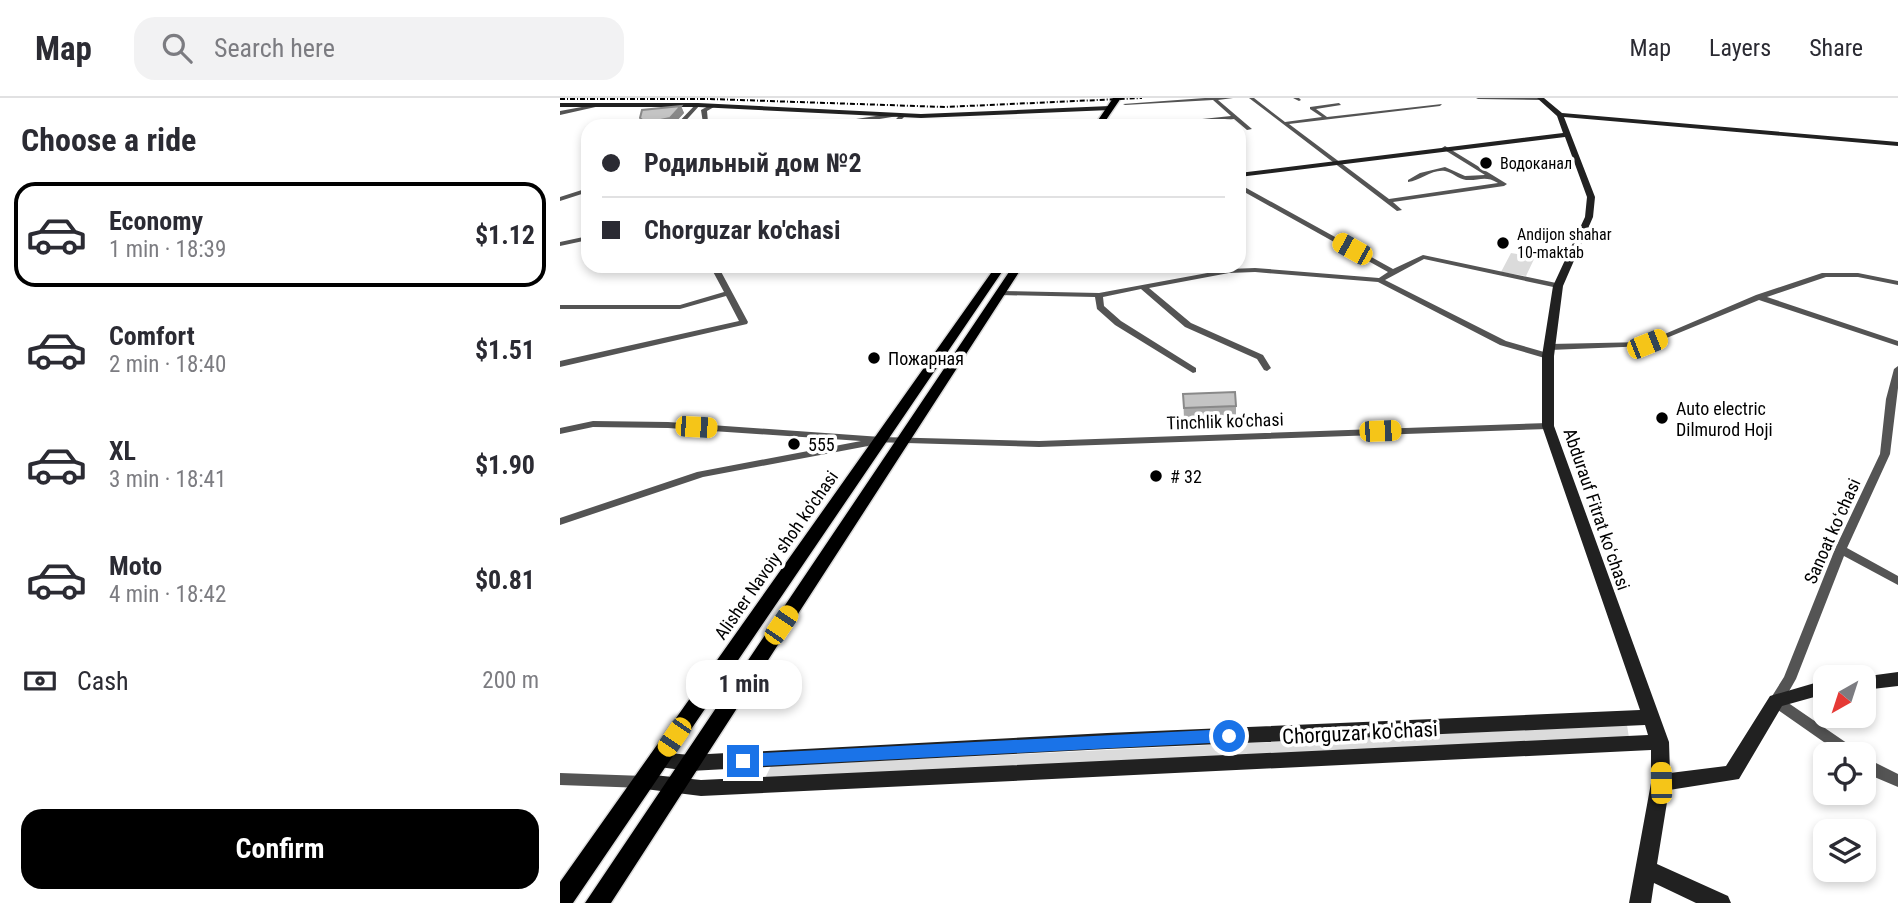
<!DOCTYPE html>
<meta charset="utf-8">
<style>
:root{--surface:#fff;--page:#f2f2f3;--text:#2b2b33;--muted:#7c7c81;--line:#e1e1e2;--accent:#000}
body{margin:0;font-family:"Roboto Condensed",sans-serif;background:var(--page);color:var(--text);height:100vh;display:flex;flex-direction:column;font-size:26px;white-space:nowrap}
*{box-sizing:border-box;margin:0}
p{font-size:23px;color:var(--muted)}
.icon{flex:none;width:38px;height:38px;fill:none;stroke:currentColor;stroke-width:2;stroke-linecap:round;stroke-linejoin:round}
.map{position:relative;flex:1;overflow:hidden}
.panel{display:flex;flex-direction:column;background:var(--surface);width:560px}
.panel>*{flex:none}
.banner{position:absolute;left:21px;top:21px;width:665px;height:154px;border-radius:21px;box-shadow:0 4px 10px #0003;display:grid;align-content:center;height:154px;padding:0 21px;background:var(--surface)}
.needle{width:46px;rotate:219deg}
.fabs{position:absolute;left:1253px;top:567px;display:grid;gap:14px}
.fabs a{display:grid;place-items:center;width:63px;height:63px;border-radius:14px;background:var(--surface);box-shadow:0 4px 10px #0003;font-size:35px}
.end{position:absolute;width:32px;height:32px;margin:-16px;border:9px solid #1a73e8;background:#fff;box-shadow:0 0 0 4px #fff}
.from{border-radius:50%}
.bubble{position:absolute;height:49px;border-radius:21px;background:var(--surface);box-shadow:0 4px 10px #0003;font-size:23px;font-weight:700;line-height:49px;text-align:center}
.car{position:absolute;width:21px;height:42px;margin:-21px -10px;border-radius:9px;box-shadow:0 0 5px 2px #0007;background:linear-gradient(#f5c518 24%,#345 0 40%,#f5c518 0 76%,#345 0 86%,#f5c518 0)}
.banner b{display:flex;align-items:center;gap:24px;height:66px;font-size:26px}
.banner b+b{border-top:2px solid var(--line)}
.banner i{width:18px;height:18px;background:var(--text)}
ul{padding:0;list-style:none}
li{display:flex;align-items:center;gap:21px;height:105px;margin:0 14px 10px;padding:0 7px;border:4px solid transparent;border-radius:21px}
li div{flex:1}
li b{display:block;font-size:26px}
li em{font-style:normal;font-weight:700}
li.current{border-color:var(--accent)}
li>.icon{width:63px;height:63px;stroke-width:1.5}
h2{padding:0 21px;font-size:32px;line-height:84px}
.pay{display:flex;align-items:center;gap:18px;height:77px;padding:0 21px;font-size:26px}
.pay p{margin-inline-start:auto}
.button{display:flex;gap:14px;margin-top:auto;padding:14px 21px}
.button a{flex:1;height:80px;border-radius:21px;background:var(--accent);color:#fff;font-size:28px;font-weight:700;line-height:80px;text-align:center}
header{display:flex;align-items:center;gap:42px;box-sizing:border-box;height:98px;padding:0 35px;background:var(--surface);border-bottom:2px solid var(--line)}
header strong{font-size:33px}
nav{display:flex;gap:38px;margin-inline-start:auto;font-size:24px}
.search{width:490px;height:63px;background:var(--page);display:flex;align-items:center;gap:18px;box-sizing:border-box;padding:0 24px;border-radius:21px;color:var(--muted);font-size:26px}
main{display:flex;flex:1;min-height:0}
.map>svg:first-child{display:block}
.green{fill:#dbdbdb}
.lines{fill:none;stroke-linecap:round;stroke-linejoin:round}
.primary-casing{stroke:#dbdbdb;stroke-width:3}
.street{fill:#545454;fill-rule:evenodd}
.secondary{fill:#212121;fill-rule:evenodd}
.primary{fill:#000;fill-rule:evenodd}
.rail{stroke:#000;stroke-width:2;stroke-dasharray:5 2 1 2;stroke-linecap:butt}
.wall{fill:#a9a9a9}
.shaded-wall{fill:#898989}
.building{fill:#c4c4c4;stroke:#898989;stroke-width:2}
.route{fill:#1a73e8}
.poi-dot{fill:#000;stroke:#fff;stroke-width:2.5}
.labels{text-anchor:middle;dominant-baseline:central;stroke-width:7;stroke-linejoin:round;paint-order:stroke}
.far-poi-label{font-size:16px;fill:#000;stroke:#fff;text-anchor:start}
.poi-label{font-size:18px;fill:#000;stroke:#fff;text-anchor:start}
.street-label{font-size:18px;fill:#000;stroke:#fff}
.near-street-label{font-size:21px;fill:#000;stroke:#fff}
</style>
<header>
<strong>Map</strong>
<div class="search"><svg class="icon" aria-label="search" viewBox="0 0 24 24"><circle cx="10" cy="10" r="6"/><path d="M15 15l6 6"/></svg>Search here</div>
<nav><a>Map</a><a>Layers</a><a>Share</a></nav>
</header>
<main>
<section class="panel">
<h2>Choose a ride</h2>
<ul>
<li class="current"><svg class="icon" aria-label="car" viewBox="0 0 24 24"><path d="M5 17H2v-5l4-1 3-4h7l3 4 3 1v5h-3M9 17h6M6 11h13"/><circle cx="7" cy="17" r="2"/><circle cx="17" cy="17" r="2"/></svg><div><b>Economy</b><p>1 min · 18:39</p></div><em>$1.12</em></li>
<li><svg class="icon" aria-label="car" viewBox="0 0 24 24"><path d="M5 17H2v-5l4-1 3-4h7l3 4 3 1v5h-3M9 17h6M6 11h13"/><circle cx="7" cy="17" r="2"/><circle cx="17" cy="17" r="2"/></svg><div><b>Comfort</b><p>2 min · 18:40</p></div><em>$1.51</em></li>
<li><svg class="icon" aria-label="car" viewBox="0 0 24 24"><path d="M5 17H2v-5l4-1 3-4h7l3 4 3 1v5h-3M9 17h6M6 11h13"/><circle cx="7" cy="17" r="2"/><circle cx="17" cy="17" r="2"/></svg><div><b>XL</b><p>3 min · 18:41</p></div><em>$1.90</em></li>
<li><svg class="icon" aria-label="car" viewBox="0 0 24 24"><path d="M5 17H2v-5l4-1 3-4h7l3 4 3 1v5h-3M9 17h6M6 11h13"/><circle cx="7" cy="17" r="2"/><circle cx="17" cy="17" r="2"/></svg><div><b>Moto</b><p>4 min · 18:42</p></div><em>$0.81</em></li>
</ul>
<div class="pay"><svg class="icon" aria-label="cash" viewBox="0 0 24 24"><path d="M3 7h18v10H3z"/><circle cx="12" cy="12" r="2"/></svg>Cash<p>200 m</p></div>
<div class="button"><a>Confirm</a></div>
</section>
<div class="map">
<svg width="1338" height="805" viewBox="0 0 1338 805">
<rect width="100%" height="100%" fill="#fff"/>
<path class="green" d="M951 155 975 159 966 178 941 174Z
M1067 627 1069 640 205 680 211 668Z"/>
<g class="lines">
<defs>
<path id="primary" d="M553 0H561L542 28H534Z
M436 168H446L13 805H0V784Z
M453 168H463L51 805H25Z"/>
</defs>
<use href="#primary" class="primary-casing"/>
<path class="street" d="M645 0H673L658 2 692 31 687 32 674 21 621 26 623 23 671 18 653 2 565 7 563 6Z
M689 0H694L725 24 762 19 750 11V9L779 5 781 7 756 11 767 19 882 6 880 8 729 26 829 101 938 85C925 77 919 83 906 82 898 81 892 74 885 73 872 71 860 83 848 84V82L860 75 885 69 905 78 925 77 883 51 882 50 885 48 947 86 944 88 833 104 842 112 837 113Z
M733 0H739L741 2 739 3Z
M916 0H982V1L980 2 918 1Z
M38 6 40 8 0 17V13Z
M136 6 140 7 121 28H115Z
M152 6 154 9 147 13 148 24 156 28H149L143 25 141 12Z
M336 15 338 18 276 28H213L216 26 276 24Z
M341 16 346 17 335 28H329Z
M679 86 833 171 863 157 1001 186V190H998L864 161 825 182 946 243 991 256 992 258 988 261 940 247 818 184 695 174 669 175 589 190 631 225 703 257 711 270 707 273 704 272 697 261 625 229 581 191 543 199 544 208 561 223 636 270V274L633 275 555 227 537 211 535 199 440 197 436 195 440 193 539 195 669 171 695 170 819 180 828 174 679 91Z
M28 90V94L0 103V99Z
M28 138V142L0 148V144Z
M150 168H158L188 224 187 226 0 269V263L179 223 166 198 120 211H0V207H120L164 194Z
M1262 175H1298L1338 183V187L1298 179H1266L1207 199 1338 243V248L1199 202 1087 248 990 252 986 249 990 246 1086 244 1196 197Z
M1338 268V290L1330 356 1287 450 1338 478V487L1284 458 1236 581 1224 602 1297 652 1299 656H1281L1211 607 1209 603 1224 579 1275 451 1320 356 1326 301 1334 271Z
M33 323 108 324 321 339 479 343 988 325 993 328 988 331 479 349 312 344 311 347 308 348 143 379 0 427V420L137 374 301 343 108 330 33 329 0 336V330Z
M1304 659 1338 676V689L1312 678 1304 673Z
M0 675 84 678 89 680 91 684 89 688 84 690 0 687Z"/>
<path class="secondary" d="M977 0H984L1002 15 1338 44V48L1004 19 1035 99 1033 119 1003 188 994 258V328L1109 644 1110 675 1166 668 1210 598 1265 582V596L1222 608 1179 681 1109 692 1097 766 1168 798 1171 805H1136L1094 785 1091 805H1069L1091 685V652L141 698 77 690 74 684 77 678 84 676 141 682 1088 637 1085 627 547 651 130 673 91 668 89 662 91 656 98 654 130 657 547 635 1080 612 982 328V258L993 188 1025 119 1027 99 1005 39 679 79V75L1003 35 997 18Z
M0 5H138L361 16 550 8 553 10 550 12 361 20 138 9H0Z
M1338 574V588L1304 592V579H1301Z"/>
<use href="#primary" class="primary"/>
<path class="rail" d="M0 1H150L385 9 582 0"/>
</g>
<path class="wall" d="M121 8 124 15 113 27 83 28 80 20Z
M623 296 676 308V319L624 321Z"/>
<path class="shaded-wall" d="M121 8 124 15 113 27 87 28 86 25Z"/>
<path class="building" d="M121 8 110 20 86 25 80 20 82 12Z
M675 294 676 308 624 310 623 296Z"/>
<path class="route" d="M669 631 677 638 669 644 183 669 175 663 183 656Z"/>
<g class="poi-dot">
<circle cx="926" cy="65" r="7"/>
<circle cx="943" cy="145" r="7"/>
<circle cx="314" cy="260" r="7"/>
<circle cx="1102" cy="320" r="7"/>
<circle cx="234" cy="346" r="7"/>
<circle cx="596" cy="378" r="7"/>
</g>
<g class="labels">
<g class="far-poi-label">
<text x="940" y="65">Водоканал</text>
<text x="957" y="136">Andijon shahar<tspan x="957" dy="18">10-maktab</tspan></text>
</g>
<g class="poi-label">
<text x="328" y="260">Пожарная</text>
<text x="1116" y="310">Auto electric<tspan x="1116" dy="21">Dilmurod Hoji</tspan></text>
<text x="248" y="346">555</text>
<text x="610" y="378"># 32</text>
</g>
<g class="street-label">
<text transform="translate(665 323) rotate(-2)">Tinchlik kо‘chasi</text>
<text transform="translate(1037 411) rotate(71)">Abdurauf Fitrat koʻchasi</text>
<text transform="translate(1272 433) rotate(-66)">Sanoat koʻchasi</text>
<text transform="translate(216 457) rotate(-55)">Alisher Navoiy shoh ko'chasi</text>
</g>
<g class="near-street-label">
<text transform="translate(800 635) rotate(-3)">Chorguzar ko'chasi</text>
</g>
</g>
</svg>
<div class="fabs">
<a><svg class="needle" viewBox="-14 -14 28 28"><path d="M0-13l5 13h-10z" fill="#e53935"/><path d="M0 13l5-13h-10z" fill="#7c7c81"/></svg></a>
<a><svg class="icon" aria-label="locate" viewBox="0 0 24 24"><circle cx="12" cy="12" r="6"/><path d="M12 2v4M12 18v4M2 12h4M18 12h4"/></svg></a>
<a><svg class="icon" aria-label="layers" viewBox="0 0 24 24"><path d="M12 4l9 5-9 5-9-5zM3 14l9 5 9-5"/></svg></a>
</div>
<i class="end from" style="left:669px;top:638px"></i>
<i class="end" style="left:183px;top:663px"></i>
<div class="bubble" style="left:126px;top:562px;width:116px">1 min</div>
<i class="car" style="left:792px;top:151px;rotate:299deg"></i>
<i class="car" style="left:1087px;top:246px;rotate:68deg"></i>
<i class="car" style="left:136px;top:329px;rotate:93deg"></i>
<i class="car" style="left:820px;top:333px;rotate:88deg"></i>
<i class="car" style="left:221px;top:527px;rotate:34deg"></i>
<i class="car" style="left:114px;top:639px;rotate:214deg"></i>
<i class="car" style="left:1101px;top:685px;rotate:359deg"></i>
<div class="banner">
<b><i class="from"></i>Родильный дом №2</b>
<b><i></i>Chorguzar ko'chasi</b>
</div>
</div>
</main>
